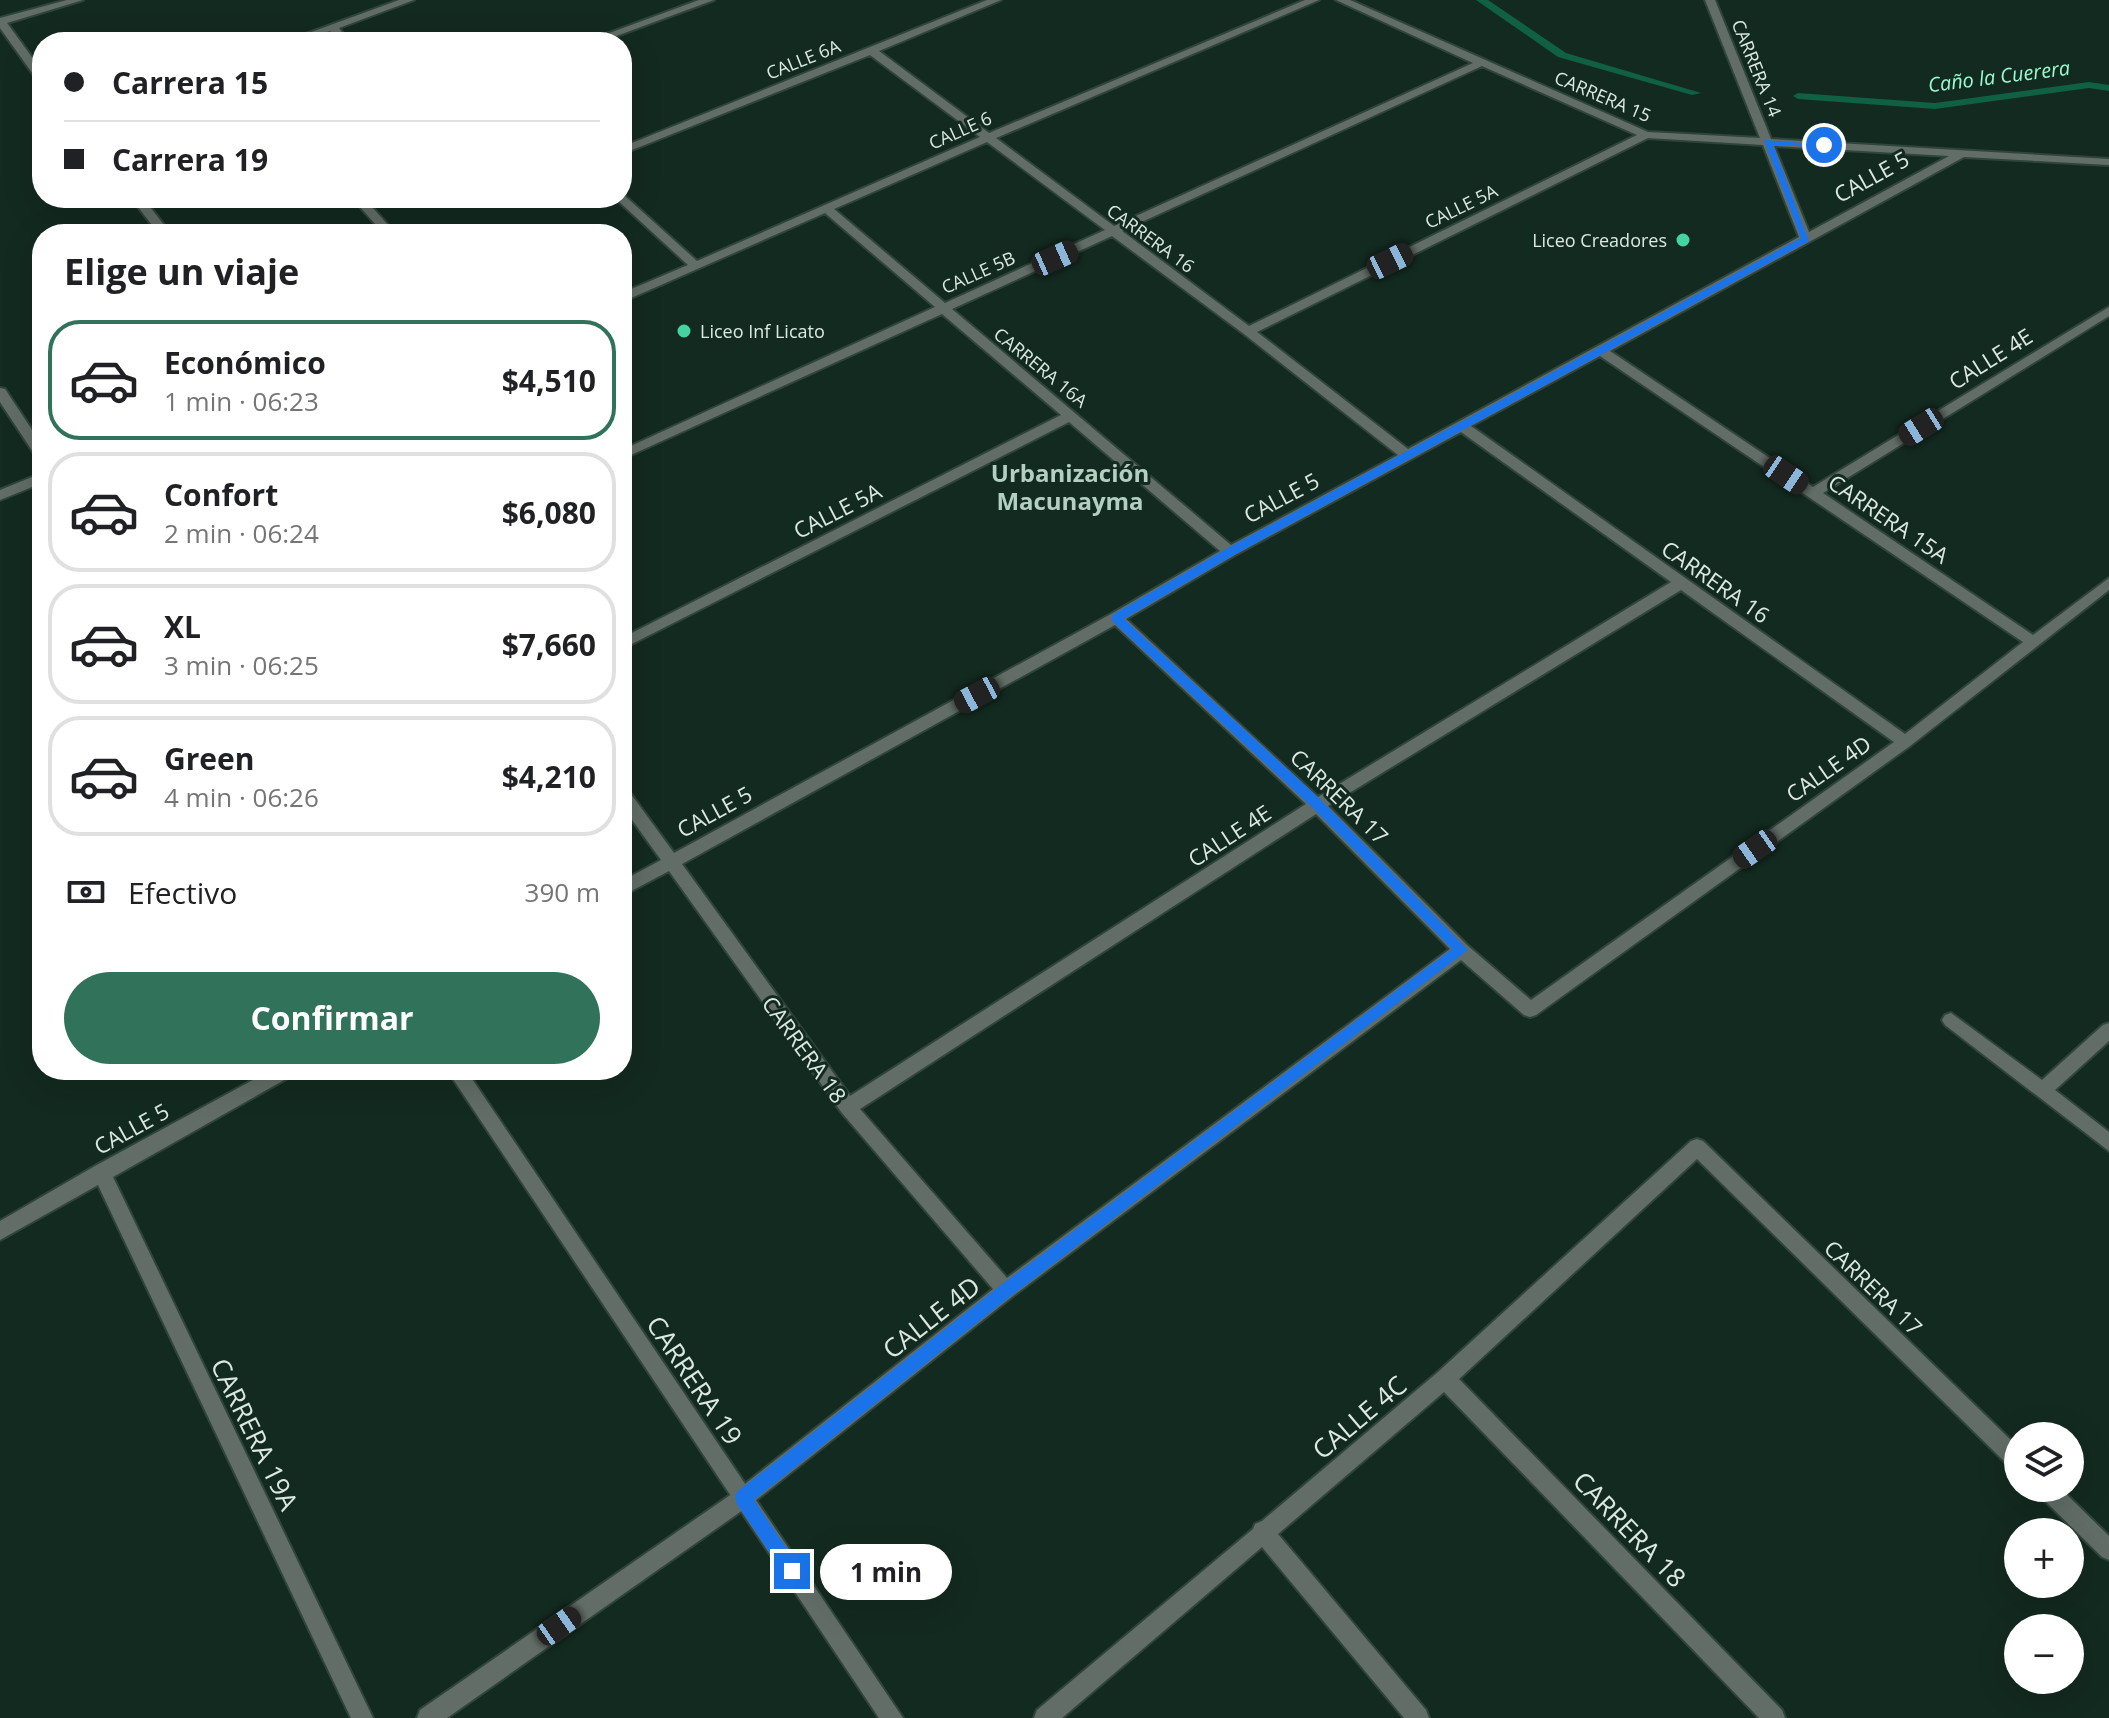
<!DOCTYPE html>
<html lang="es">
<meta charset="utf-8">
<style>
:root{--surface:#fff;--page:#f2f2f2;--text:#202124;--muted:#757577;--line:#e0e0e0;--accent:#31725b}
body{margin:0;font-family:"Open Sans",sans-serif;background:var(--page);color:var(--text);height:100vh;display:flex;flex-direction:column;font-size:30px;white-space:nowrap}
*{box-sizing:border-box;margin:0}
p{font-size:26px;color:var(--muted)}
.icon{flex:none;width:44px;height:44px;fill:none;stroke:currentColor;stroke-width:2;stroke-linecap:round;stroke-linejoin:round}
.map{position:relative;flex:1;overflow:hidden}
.side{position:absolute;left:32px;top:224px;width:600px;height:856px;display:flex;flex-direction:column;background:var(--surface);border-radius:32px;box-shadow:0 8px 32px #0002}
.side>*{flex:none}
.top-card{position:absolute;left:32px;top:32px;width:600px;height:176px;border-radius:32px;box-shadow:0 8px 32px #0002;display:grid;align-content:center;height:176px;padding:0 32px;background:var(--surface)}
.controls{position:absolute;left:2004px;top:1422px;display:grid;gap:16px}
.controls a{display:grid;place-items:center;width:80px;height:80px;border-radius:50%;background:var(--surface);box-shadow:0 8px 32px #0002;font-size:40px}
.end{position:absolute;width:36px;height:36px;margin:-18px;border:10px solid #1a73e8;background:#fff;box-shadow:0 0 0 4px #fff}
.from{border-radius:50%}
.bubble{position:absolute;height:56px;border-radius:28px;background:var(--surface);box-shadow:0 8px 32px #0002;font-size:26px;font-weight:700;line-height:56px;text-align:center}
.car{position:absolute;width:24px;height:48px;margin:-24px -12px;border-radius:10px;box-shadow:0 0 6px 2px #0007;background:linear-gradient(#222 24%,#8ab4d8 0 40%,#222 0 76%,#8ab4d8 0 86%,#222 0)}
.top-card b{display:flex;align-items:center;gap:28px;height:76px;font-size:30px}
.top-card b+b{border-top:2px solid var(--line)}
.top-card i{width:20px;height:20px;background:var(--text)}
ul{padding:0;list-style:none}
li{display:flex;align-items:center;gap:24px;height:120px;margin:0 16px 12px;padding:0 16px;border:4px solid var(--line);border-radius:32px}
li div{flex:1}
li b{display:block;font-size:30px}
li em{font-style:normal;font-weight:700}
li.on{border-color:var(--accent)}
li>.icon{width:72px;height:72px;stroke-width:1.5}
h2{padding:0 32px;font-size:36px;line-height:96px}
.pay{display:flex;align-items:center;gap:20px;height:88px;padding:0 32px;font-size:30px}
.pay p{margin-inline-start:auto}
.primary-button{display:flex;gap:16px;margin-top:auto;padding:16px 32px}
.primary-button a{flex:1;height:92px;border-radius:48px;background:var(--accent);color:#fff;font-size:32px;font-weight:700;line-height:92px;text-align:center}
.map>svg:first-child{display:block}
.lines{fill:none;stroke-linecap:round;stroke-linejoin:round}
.stream{fill:#0f6044;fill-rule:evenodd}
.minor-casing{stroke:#2f453b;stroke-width:4}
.tertiary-casing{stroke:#2f453b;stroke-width:4}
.minor{fill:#626d67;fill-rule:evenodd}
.tertiary{fill:#626d67;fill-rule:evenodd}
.route{fill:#1a73e8}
.poi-dot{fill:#45d49f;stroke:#132a20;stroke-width:3}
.labels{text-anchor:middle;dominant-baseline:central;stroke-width:6;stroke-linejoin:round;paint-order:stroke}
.far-street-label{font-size:18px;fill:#dbe9e1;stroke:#132a20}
.far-poi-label{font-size:18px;fill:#dbe9e1;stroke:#132a20;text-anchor:end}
.far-water-label{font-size:20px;font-style:italic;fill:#99facf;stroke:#132a20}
.street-label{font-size:22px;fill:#dbe9e1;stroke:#132a20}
.neighbourhood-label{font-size:24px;font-weight:bold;fill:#b3cfc1;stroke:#132a20}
.near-street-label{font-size:26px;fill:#dbe9e1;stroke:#132a20}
</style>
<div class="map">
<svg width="2109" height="1718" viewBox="0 0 2109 1718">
<rect width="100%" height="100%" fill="#132a20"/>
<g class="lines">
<path class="stream" d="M1476 0H1488L1566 53 1701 93 1692 95 1558 57Z
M2089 82 2109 85V91L2089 88 1935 109 1798 99 1793 96 1798 93 1935 103Z"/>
<defs>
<path id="minor" d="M67 0H83L7 23 42 71V82L38 81 0 28V18Z
M399 0H414L339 28 349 42H339L330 31 299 42H284Z
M699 0H714L600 42H585Z
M987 0H1001L879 51 989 133 1305 0H1319L996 138 1114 226 1473 63 1336 0H1350L1648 132 1760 138 1705 0H1715L1771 139 2109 159V165L1964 157 1610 351 1813 487 2109 307V316L1823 493 2033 635 2109 578V590L1910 746 1536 1015 1530 1017 1524 1015 1461 960 1013 1296 750 1505 447 1718H417L420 1710 736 1491 993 1289 842 1113 669 871 622 896V881L661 860 622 806V788L628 790 674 853 1111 614 1220 551 1069 422 622 649V638L1061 415 942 314 622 459V450L935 307 825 213 622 302V293L688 265 615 198 625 196 697 261 980 137 870 55 622 154V147ZM1482 66 1637 135 1249 326 1122 231ZM1648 138 1763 145 1799 237 1408 449 1257 332ZM987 142 1105 230 945 303 834 209ZM1774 146 1949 156 1809 232ZM1112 236 1244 334 1398 455 1231 545 952 309ZM1600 356 2023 642 1905 734 1471 426ZM1461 432 1671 582 1318 797 1126 619 1235 555ZM1681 590 1894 742 1531 1000 1467 945 1328 806ZM1115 625 1306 804 850 1096 682 864ZM1316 814 1450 949 1007 1278 860 1109Z
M131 198H143L171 234H159Z
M352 198H364L396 234H384Z
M42 473V483L0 500V490Z
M1951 1013 2042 1080 2103 1025 2109 1023V1041L2055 1090 2109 1132V1151L1945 1025 1942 1020 1945 1015Z
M271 1070H296L293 1075 113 1177 373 1718H351L98 1185 0 1240V1221L95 1166Z
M1697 1139 1703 1141 2018 1447V1471L2011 1468 1697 1159 1459 1379 1782 1710 1785 1718H1759L1444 1392 1278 1534 1426 1710 1429 1718H1404L1262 1547 1062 1718H1034L1037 1710 1253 1529 1255 1524 1262 1521 1438 1372 1691 1141Z
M2036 1488H2060L2109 1536V1560L2102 1557 2039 1495Z"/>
<path id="tertiary" d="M0 388 5 389 42 445V459L37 458 0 402Z
M447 1070H466L903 1718H879Z"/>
</defs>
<use href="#minor" class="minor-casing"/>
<use href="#tertiary" class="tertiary-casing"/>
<use href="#minor" class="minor"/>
<use href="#tertiary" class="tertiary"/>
</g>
<path class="route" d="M1764 140 1828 145 1824 147 1773 145 1809 241 1234 555 1124 619 1322 801 1468 950 1011 1296 754 1500 798 1565 801 1571 798 1577 792 1580 786 1577 737 1504 735 1498 737 1492 1001 1285 1452 949 1313 808 1112 621V615L1226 549 1801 238Z"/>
<g class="poi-dot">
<circle cx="1683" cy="240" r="8"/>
<circle cx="684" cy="331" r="8"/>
</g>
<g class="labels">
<g class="far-street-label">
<text transform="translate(803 59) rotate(-22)">CALLE 6A</text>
<text transform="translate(1757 68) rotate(68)">CARRERA 14</text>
<text transform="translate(1603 96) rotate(23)">CARRERA 15</text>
<text transform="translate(960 130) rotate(-24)">CALLE 6</text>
<text transform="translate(1461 206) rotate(-26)">CALLE 5A</text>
<text transform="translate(1151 238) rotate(36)">CARRERA 16</text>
<text transform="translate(978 272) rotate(-24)">CALLE 5B</text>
<text transform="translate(1041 367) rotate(39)">CARRERA 16A</text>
</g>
<g class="far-poi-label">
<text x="1667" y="240">Liceo Creadores</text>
<text x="700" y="331" text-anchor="start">Liceo Inf Licato</text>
</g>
<g class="far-water-label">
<text transform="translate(1999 76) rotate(-7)">Caño la Cuerera</text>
</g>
<g class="street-label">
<text transform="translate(1871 176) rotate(-29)">CALLE 5</text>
<text transform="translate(1990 358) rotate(-32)">CALLE 4E</text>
<text transform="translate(1281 497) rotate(-28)">CALLE 5</text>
<text transform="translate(837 510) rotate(-27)">CALLE 5A</text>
<text transform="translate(1889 518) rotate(34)">CARRERA 15A</text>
<text transform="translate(1716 581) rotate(35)">CARRERA 16</text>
<text transform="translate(1828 768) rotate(-35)">CALLE 4D</text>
<text transform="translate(1340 796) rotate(44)">CARRERA 17</text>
<text transform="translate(714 811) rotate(-29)">CALLE 5</text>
<text transform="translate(1229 835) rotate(-33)">CALLE 4E</text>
<text transform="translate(805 1049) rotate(54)">CARRERA 18</text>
<text transform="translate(131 1128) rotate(-29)">CALLE 5</text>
<text transform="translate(1874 1287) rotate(44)">CARRERA 17</text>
</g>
<g class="neighbourhood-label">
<text x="1070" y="472">Urbanización<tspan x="1070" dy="28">Macunayma</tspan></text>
</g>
<g class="near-street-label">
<text transform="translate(931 1317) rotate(-38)">CALLE 4D</text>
<text transform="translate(695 1380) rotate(56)">CARRERA 19</text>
<text transform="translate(1359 1417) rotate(-40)">CALLE 4C</text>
<text transform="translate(255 1434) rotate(64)">CARRERA 19A</text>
<text transform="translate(1630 1529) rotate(46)">CARRERA 18</text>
</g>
</g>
</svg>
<div class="controls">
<a><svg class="icon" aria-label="layers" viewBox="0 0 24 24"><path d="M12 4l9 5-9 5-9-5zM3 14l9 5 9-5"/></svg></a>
<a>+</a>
<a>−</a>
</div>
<i class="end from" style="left:1824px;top:145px"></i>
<i class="end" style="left:792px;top:1571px"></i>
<div class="bubble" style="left:820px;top:1544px;width:132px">1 min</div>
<i class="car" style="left:1055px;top:258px;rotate:66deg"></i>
<i class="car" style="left:1390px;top:261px;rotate:64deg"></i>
<i class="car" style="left:1921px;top:427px;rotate:238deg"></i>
<i class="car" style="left:1786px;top:475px;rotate:124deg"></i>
<i class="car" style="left:977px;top:695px;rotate:242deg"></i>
<i class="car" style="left:1755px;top:849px;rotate:235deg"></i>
<i class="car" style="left:559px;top:1626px;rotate:55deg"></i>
<div class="top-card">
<b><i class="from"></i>Carrera 15</b>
<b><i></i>Carrera 19</b>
</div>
<section class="side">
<h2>Elige un viaje</h2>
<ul>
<li class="on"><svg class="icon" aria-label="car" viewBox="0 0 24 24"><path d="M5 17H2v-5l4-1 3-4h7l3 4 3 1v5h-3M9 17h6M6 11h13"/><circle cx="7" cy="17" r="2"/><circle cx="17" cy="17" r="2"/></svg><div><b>Económico</b><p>1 min · 06:23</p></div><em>$4,510</em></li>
<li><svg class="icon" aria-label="car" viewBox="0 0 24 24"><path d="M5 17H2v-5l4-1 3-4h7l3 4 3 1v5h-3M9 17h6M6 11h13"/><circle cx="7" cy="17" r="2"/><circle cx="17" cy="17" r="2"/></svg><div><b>Confort</b><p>2 min · 06:24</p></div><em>$6,080</em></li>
<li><svg class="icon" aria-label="car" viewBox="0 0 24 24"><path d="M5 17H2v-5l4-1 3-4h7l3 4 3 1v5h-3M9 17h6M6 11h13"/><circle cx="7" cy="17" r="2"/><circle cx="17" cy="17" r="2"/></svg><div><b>XL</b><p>3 min · 06:25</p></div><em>$7,660</em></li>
<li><svg class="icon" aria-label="car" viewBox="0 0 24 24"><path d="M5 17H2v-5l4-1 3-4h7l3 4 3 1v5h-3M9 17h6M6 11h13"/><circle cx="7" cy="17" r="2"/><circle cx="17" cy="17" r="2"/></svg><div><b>Green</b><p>4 min · 06:26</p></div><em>$4,210</em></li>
</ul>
<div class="pay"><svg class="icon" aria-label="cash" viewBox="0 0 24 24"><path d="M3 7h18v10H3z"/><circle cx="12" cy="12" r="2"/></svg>Efectivo<p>390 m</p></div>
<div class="primary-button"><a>Confirmar</a></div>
</section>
</div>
